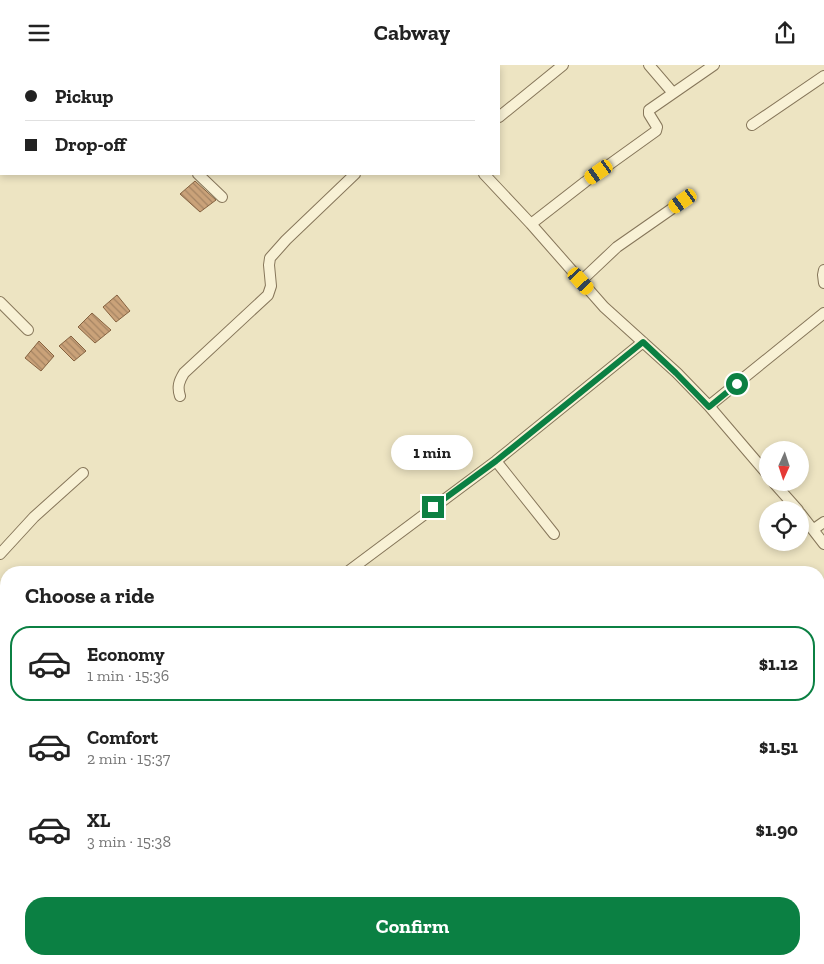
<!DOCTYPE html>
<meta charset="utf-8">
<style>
:root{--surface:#fff;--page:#f2f2f2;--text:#222;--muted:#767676;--line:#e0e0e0;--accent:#0b8043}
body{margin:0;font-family:"Zilla Slab",serif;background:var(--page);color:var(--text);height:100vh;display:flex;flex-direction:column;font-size:19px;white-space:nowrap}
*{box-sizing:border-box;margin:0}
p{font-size:16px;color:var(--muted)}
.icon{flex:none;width:28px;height:28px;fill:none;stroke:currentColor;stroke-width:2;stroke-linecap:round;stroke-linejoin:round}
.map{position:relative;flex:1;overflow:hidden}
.sheet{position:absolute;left:0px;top:501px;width:825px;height:399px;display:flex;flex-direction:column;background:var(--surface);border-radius:20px 20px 0 0;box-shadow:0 2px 8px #0003}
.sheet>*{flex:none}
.banner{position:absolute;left:0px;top:0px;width:500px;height:110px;box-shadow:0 2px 8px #0003;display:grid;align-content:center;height:110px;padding:0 25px;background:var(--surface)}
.needle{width:32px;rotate:183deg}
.controls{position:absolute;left:759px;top:376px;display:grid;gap:10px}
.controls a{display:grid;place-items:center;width:50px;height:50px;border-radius:50%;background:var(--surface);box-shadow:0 2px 8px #0003;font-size:25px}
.end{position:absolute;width:22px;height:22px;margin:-11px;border:6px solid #0b8043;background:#fff;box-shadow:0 0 0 2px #fff}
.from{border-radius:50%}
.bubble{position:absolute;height:35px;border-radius:18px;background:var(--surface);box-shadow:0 2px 8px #0003;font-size:16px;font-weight:700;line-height:35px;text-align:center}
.car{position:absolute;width:15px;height:30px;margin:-15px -8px;border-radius:6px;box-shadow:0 0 4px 1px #0007;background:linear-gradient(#f5c518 24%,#345 0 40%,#f5c518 0 76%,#345 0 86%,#f5c518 0)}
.banner b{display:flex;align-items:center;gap:18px;height:48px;font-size:19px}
.banner b+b{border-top:1px solid var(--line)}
.banner i{width:12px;height:12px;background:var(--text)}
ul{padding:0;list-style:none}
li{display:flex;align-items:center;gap:15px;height:75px;margin:0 10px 8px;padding:0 15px;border:2px solid transparent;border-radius:20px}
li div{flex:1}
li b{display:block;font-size:19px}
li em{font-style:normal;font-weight:700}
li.active{border-color:var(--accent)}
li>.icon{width:45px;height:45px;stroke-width:1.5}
h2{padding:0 25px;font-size:22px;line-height:60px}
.primary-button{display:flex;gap:10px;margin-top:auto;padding:10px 25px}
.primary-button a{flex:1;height:58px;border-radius:20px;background:var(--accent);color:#fff;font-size:20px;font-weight:700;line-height:58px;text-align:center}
header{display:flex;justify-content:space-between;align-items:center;height:65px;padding:0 25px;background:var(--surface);font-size:22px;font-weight:700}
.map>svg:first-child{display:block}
.forest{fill:url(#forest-firs)}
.building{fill:url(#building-back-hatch);stroke:#856240}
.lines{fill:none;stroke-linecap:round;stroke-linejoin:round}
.minor-casing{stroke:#86765a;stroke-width:12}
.tertiary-casing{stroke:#86765a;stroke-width:15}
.minor{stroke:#f8f1d5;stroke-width:10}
.tertiary{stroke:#f8f1d5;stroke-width:12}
.route{stroke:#0b8043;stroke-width:6}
</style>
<header><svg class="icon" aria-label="menu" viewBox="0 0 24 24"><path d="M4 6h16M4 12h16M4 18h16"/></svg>Cabway<svg class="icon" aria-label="share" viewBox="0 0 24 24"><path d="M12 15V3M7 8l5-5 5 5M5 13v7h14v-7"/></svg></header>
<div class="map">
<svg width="824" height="899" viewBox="0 0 824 899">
<defs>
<pattern id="forest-firs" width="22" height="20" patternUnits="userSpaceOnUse" patternTransform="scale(1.25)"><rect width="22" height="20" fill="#c0cb97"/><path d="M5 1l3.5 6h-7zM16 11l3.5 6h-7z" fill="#a6ae82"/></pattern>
<pattern id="building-back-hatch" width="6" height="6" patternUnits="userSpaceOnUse" patternTransform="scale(1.25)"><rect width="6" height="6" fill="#caa279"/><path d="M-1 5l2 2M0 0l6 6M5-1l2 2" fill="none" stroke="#a58463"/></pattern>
</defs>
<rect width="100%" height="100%" fill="#ede4c2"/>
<path class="forest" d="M819 772 824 776V899H567L564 897 562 899H456V894H819Z"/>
<path class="building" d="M195 116 216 135 200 147 180 129Z
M117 230 130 246 116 257 103 242Z
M92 248 111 265 95 278 78 262Z
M71 271 86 286 74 296 59 281Z
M39 276 54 291 41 306 25 293Z"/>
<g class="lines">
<defs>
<path id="minor" d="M102 0 103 1
M394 0 395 1
M649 0 673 28
M405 1 407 0
M499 52 563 0
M752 60 824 11
M198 109 222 132
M484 109 531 159 604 242 677 308 709 341 768 410
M531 159 585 117 656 66 657 62 649 49V45L714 0
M824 205 823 210 824 218
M581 216 617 182 683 136
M0 237 28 265
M180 331C177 322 179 316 184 308L268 230 271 221 269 200 270 193 286 175 355 109
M709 341 824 248
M496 396 554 469
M774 418 798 445
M800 448 824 479
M814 464 824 457
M0 489 34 452 83 408
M346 508 496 396 643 277
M0 563 6 569
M0 617 6 611
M0 840 6 838"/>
<path id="tertiary" d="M819 719 824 715
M0 823V828
M282 899 288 894"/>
</defs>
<use href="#minor" class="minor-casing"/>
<use href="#tertiary" class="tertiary-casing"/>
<use href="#minor" class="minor"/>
<use href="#tertiary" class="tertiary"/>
</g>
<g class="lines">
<path class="route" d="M433 442 496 396 643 277 676 308 709 342 737 319"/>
</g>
</svg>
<div class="controls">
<a><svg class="needle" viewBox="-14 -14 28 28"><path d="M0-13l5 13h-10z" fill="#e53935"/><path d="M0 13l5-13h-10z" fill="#767676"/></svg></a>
<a><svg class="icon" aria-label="locate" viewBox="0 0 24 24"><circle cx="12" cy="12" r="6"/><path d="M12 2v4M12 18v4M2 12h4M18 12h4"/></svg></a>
</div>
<i class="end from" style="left:737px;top:319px"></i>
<i class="end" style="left:433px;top:442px"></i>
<div class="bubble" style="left:391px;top:370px;width:82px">1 min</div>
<i class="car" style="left:599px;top:107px;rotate:235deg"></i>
<i class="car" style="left:683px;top:136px;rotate:235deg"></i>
<i class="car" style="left:581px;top:216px;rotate:138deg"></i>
<div class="banner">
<b><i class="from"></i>Pickup</b>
<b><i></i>Drop-off</b>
</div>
<section class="sheet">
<h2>Choose a ride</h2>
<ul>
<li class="active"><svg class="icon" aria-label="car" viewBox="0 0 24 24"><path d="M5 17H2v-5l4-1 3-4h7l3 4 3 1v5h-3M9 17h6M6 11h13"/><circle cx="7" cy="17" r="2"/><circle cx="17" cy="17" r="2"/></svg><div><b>Economy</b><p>1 min · 15:36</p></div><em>$1.12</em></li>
<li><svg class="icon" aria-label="car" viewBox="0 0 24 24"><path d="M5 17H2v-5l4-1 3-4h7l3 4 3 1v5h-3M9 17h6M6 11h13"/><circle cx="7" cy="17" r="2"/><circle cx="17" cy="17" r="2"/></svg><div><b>Comfort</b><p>2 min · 15:37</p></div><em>$1.51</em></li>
<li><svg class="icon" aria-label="car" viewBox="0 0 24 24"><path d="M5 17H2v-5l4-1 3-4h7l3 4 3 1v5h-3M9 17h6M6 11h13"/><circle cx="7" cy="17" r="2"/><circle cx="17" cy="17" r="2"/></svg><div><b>XL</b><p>3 min · 15:38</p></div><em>$1.90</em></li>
</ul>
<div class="primary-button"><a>Confirm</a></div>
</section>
</div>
